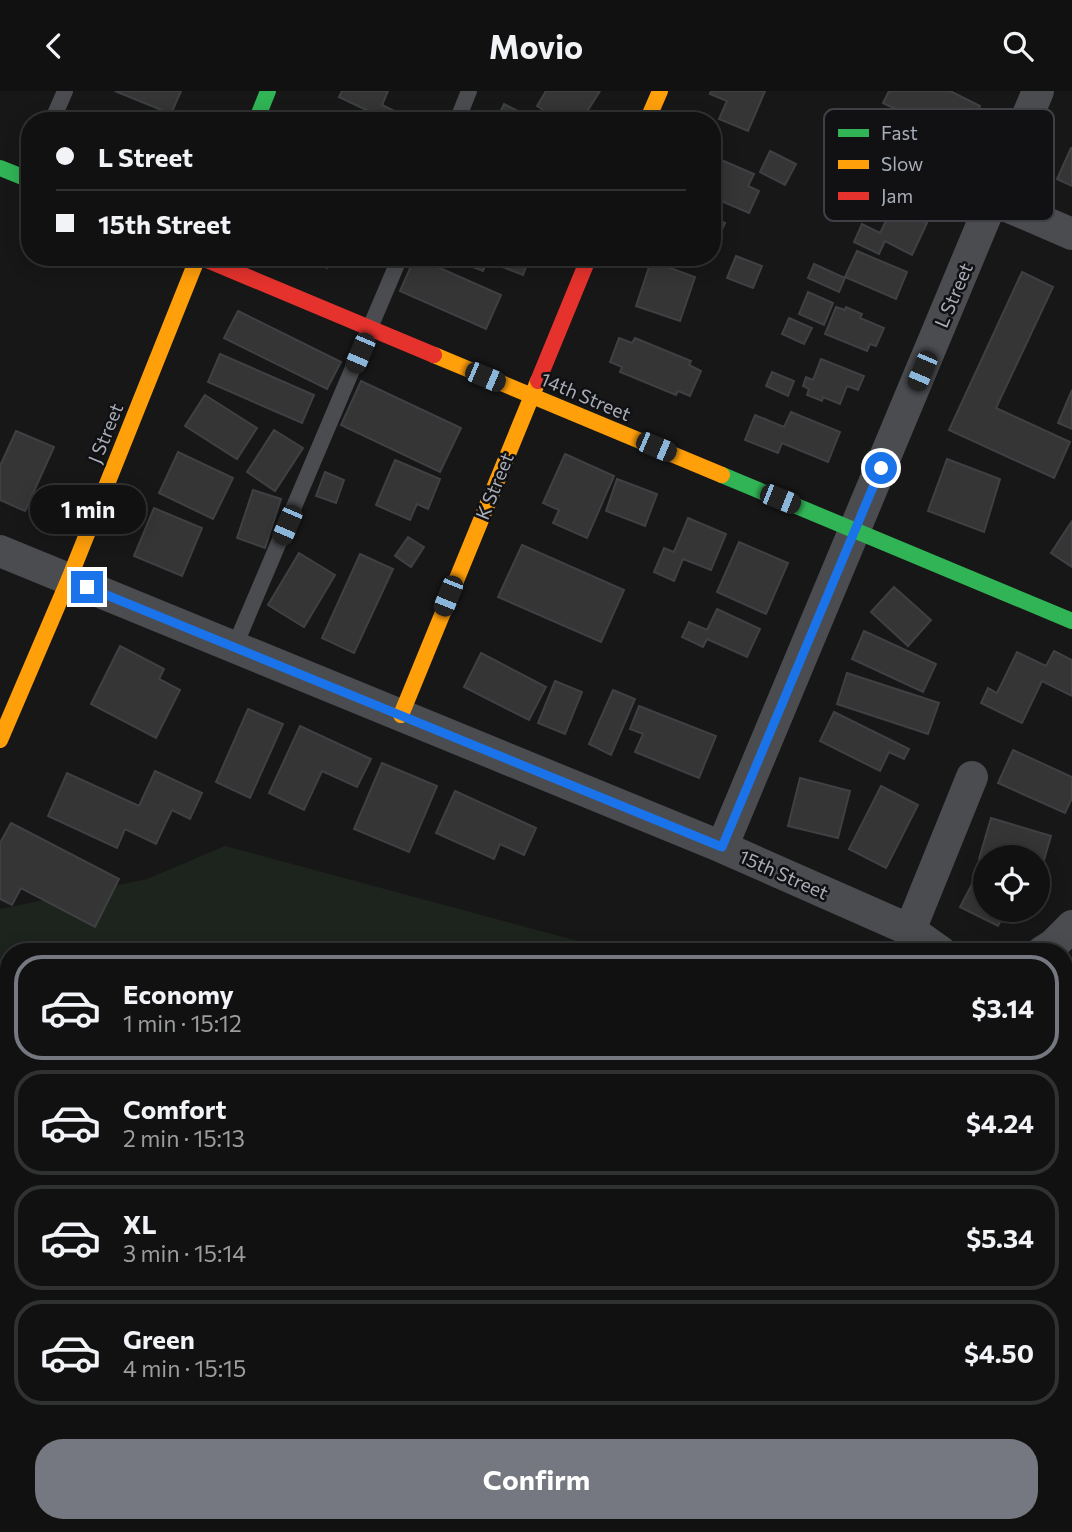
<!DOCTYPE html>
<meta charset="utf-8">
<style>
:root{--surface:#111;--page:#1a1a1a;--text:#f1f3f6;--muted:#9c9d9f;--line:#303131;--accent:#757880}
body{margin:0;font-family:Commissioner,sans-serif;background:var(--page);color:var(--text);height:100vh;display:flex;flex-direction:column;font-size:26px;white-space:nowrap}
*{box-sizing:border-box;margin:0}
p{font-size:23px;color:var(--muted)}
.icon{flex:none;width:38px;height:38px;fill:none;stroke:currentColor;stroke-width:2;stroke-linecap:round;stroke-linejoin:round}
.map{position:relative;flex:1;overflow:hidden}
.sheet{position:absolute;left:0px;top:852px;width:1073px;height:590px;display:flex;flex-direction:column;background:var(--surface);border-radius:28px 28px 0 0;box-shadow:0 4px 18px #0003,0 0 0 2px var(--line)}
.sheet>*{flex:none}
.banner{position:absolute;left:21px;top:21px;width:700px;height:154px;border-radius:28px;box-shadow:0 4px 18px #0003,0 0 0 2px var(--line);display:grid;align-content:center;height:154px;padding:0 35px;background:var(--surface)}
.tools{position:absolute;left:973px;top:754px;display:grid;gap:14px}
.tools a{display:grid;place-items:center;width:77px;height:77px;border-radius:50%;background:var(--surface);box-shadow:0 4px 18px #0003,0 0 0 2px var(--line);font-size:35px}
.end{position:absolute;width:32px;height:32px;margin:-16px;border:9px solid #1a73e8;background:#fff;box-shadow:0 0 0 4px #fff}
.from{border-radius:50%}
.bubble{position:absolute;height:49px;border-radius:24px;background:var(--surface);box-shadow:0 4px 18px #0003,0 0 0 2px var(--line);font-size:23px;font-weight:700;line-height:49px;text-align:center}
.car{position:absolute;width:21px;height:42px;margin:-21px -10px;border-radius:9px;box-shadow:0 0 5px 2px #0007;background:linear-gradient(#222 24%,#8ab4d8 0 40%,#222 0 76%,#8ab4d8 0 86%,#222 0)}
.banner b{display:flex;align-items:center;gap:24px;height:66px;font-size:26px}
.banner b+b{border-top:2px solid var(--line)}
.banner i{width:18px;height:18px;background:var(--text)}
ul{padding:12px 0 0;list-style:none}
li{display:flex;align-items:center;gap:21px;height:105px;margin:0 14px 10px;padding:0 21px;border:4px solid var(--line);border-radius:28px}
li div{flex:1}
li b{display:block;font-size:26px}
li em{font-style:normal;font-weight:700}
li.current{border-color:var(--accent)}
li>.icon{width:63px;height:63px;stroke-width:1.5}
.action{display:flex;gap:14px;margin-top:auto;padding:14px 35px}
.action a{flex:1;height:80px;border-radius:28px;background:var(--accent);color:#fff;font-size:28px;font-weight:700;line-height:80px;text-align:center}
header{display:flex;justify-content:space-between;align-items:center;height:91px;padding:0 35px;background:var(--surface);font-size:32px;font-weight:700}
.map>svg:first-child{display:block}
.green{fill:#1d241e}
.building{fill:#353536;stroke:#3f4043;stroke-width:2}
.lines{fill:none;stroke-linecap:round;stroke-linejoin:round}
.lane{stroke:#4b4c50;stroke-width:16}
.street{stroke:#4b4c50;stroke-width:32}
.fast{stroke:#30b455;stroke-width:16}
.slow{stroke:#ff9f0a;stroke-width:16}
.jam{stroke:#e5322d;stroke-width:16}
.route{stroke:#1a73e8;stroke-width:9}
.labels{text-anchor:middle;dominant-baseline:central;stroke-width:5;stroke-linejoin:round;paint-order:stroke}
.street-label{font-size:19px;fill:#a8adb8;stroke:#111113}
.key{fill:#111113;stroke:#3e4045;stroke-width:2}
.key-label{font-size:19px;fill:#a8adb8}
</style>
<header><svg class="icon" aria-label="back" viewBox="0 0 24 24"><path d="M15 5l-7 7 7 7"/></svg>Movio<svg class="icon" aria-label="search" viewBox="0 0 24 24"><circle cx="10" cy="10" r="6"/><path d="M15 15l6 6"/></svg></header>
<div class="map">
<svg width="1072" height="1441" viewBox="0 0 1072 1441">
<rect width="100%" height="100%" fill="#171717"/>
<path class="green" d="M225 755 619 861H9V1104L0 1110V818L147 788Z
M1064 968 1072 972V1441H631L621 1433H1064Z"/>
<path class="building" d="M115 0H181L171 23Z
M342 0H388L382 14 415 30H374L377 24 339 6Z
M546 0H600L581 30H560L537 15Z
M711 0H765L748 40 719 28 727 10 710 3Z
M889 0H950L980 15 971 34 939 18 931 35 883 12Z
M504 13 538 30H496Z
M1071 57H1072V95L1057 88Z
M770 60 796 73 785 94 760 81Z
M712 65 754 83 748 95 759 100 749 122 712 106Z
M893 116 927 132 912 164 885 150 879 163 854 151 862 133 880 142Z
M712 126 725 132 712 161Z
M857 160 907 181 896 208 845 186Z
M736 165 762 175 753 197 727 187Z
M304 166H332L327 177Z
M415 166 501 204 486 238 400 200Z
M447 166H530L523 184 487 170 483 180Z
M651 170 695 186 680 230 636 215Z
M814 173 845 187 839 201 808 187Z
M1022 181 1053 196 996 317 1070 351 1054 387 949 339Z
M808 201 833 212 824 234 799 223Z
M836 216 845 219 846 216 862 223 860 227 884 237 876 255 870 253 867 260 825 243Z
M238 220 341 271 327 298 224 247Z
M789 227 812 237 804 253 782 243Z
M619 247 632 252 635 247 691 270 689 274 701 280 690 305 678 300 676 304 620 281 622 276 610 271Z
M220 263 314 304 302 332 208 291Z
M821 268 864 285 858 299 847 295 840 313 823 306 822 310 807 304 809 298 803 295 806 286 813 289Z
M772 281 794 290 788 305 766 295Z
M361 290 461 337 440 381 341 334Z
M1072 299V338L1058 332Z
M205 304 257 337 237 368 185 335Z
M791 321 840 341 828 371 782 352 778 362 745 349 755 324 784 336Z
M274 339 303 357 275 400 247 381Z
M16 340 54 356 25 420 0 409V375Z
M178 361 233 387 213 428 159 402Z
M565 363 614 385 587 447 553 432 559 419 543 412Z
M947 368 1000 388 984 441 928 420Z
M395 369 440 388 428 418 417 413 410 429 376 414Z
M325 381 344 389 336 412 316 405Z
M617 388 657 403 645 435 606 420Z
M253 399 281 408 265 457 237 447Z
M154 417 202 437 182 485 134 465Z
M688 427 726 443 711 479 683 468 674 490 654 481 664 457 674 461Z
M1072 430V476L1051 462Z
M408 446 424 456 411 476 395 465Z
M739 451 788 472 766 523 717 501Z
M522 454 624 499 601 551 498 506Z
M299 462 335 484 304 536 268 514Z
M360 463 393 478 354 562 322 547Z
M894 496 931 529 908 555 871 521Z
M717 518 760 538 747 566 707 548 703 556 682 546 689 531 707 539Z
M864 540 936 573 923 601 852 568Z
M120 555 164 578 159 588 180 599 156 647 91 613Z
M1054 560 1072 569V605L1042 590 1022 632 981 612 988 597 997 602 1017 561 1046 575Z
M481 562 546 596 529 629 464 596Z
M847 582 939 612 928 643 837 613Z
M555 590 582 601 565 643 538 632Z
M613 599 635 608 611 664 589 653Z
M639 615 716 645 699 687 635 661 643 643 630 638Z
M248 618 283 633 250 707 216 691Z
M834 621 909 658 904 668 889 661 880 680 820 650Z
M300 635 371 668 357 696 322 680 304 719 269 702Z
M1013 659 1072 686V707L1065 722 998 692Z
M382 672 437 695 409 761 354 738Z
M155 680 202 702 190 728 172 719 156 753 125 738 117 757 48 725 67 682 139 715Z
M800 687 850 700 838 747 788 735Z
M881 695 918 714 886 777 849 758Z
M455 700 536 737 524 764 500 753 494 768 436 742Z
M991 727 1051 745 1039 786 1038 766H985V770L979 768Z
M11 732 119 788 95 836 21 797 12 814 0 808V752Z
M980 778 985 781V819H1006L998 835 960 816Z
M9 1337V1404L0 1418V1350Z
M73 1433H110L105 1441H68Z
M126 1433H136L147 1441H120Z
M195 1433H220L215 1441H207Z
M512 1433H592L604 1441H507Z"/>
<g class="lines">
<path class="lane" d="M52 30 65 0
M457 30 469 0
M234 557 400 166
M235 1441 240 1433"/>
<path class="street" d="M993 109 1072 143
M0 460 722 756 910 839 941 861
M722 756 1038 0
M910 839 972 686
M1042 861 1053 854 1072 835
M22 1441 27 1433
M447 1441 452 1433"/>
<path class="fast" d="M256 30 268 0
M0 77 30 89
M722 384 1072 530"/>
<path class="slow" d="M647 30 660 0
M434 264 722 384
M401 624 538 290
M0 649 69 488 198 166"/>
<path class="jam" d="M200 166 434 264
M538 290 589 166"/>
</g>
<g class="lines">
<path class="route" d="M87 496 722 756 881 377"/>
</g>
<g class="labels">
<g class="street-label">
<text transform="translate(953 204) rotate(-67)">L Street</text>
<text transform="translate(586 305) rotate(23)">14th Street</text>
<text transform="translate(105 342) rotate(-68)">J Street</text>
<text transform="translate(494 395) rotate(-68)">K Street</text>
<text transform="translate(784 783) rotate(24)">15th Street</text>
</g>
</g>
<rect x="824" y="18" width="230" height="112" rx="10" class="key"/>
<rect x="838" y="38" width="31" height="8" fill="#30b455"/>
<rect x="838" y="69" width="31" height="9" fill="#ff9f0a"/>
<rect x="838" y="101" width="31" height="8" fill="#e5322d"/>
<g class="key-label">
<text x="881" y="49">Fast</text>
<text x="881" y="80">Slow</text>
<text x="881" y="112">Jam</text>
</g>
</svg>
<div class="tools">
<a><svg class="icon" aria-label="locate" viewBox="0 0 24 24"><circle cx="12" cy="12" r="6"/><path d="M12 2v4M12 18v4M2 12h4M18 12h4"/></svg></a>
</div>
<i class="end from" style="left:881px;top:377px"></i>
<i class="end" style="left:87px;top:496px"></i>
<div class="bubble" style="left:30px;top:394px;width:116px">1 min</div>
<i class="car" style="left:360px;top:262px;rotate:203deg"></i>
<i class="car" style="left:922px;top:280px;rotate:203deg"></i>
<i class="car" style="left:485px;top:286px;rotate:113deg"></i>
<i class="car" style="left:656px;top:356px;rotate:113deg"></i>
<i class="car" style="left:780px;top:408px;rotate:112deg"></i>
<i class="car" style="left:287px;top:434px;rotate:203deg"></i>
<i class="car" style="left:448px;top:505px;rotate:202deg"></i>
<div class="banner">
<b><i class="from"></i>L Street</b>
<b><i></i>15th Street</b>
</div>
<section class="sheet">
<ul>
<li class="current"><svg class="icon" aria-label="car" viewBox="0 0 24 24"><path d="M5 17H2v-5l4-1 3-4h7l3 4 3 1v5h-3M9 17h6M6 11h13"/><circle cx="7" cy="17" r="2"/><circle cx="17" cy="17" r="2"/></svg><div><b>Economy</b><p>1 min · 15:12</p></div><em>$3.14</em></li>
<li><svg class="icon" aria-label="car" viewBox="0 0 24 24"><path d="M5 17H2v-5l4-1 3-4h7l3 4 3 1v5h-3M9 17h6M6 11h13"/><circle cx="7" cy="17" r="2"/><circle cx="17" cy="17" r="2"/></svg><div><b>Comfort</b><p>2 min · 15:13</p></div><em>$4.24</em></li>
<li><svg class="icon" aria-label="car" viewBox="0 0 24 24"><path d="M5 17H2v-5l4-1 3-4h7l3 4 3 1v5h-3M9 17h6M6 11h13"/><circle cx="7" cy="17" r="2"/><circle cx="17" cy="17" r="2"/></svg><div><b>XL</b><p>3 min · 15:14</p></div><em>$5.34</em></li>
<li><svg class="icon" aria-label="car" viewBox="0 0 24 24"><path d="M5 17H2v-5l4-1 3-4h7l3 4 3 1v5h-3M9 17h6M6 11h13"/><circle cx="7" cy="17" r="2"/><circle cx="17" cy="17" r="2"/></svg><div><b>Green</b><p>4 min · 15:15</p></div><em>$4.50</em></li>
</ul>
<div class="action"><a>Confirm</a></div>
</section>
</div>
